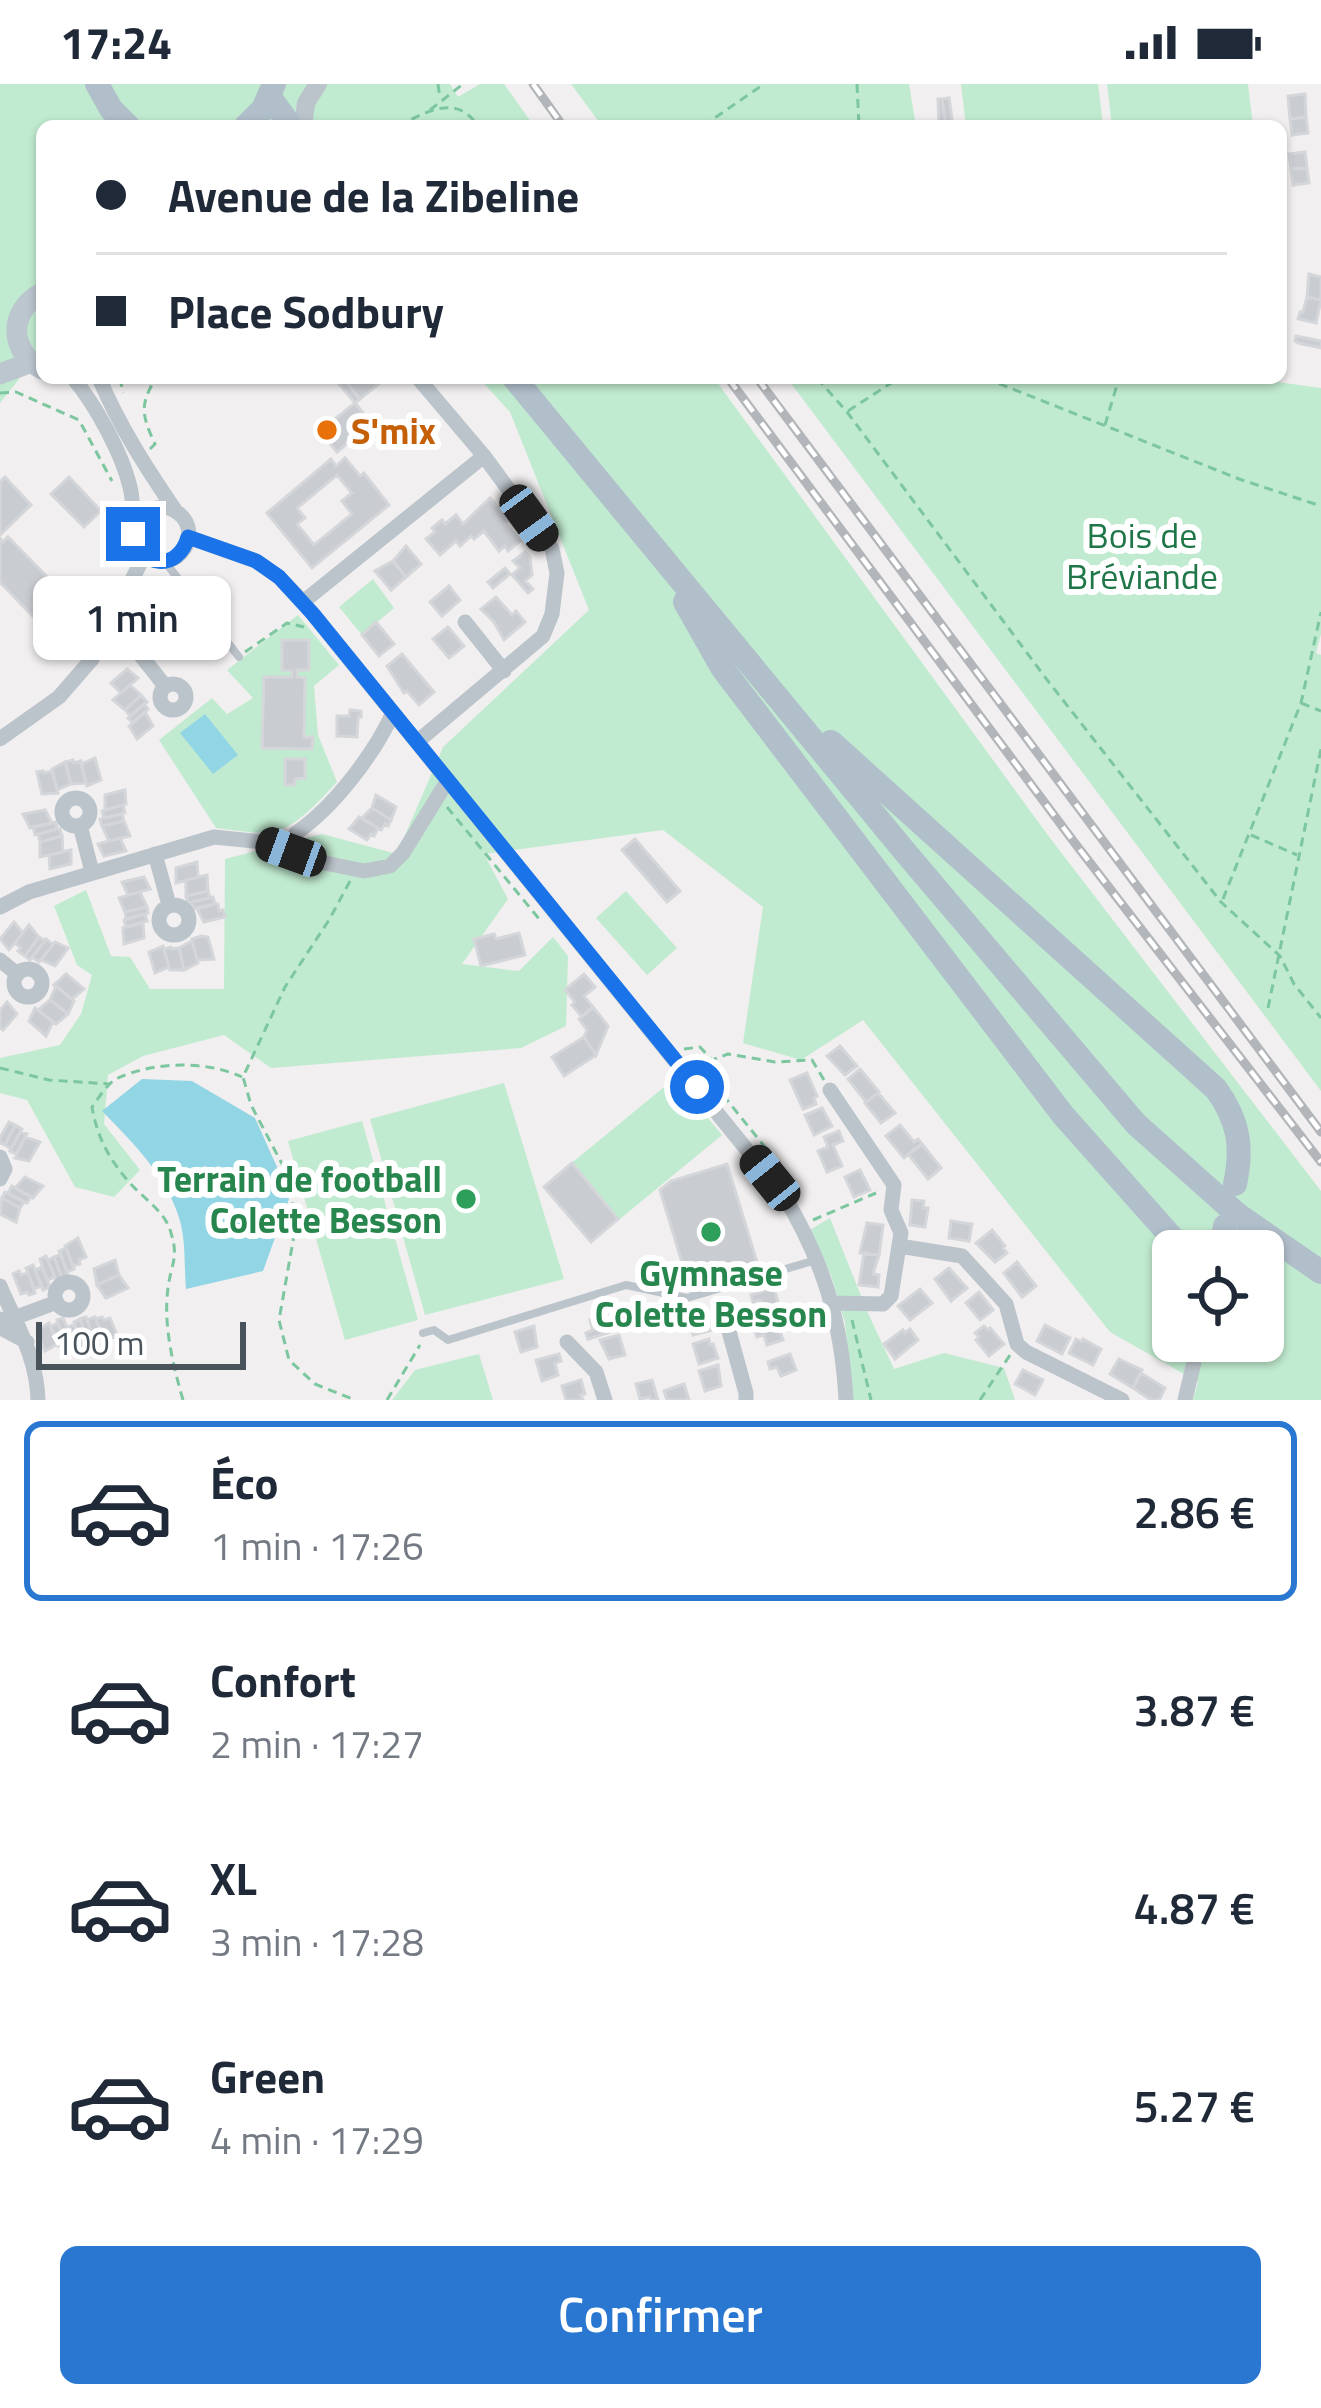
<!DOCTYPE html>
<html lang="fr">
<meta charset="utf-8">
<style>
:root{--surface:#fff;--page:#f2f2f3;--text:#1f2937;--muted:#747a83;--line:#e0e1e3;--accent:#2977d1}
body{margin:0;font-family:"Titillium Web",sans-serif;background:var(--page);color:var(--text);height:100vh;display:flex;flex-direction:column;font-size:45px;white-space:nowrap}
*{box-sizing:border-box;margin:0}
p{font-size:39px;color:var(--muted)}
.icon{flex:none;width:66px;height:66px;fill:none;stroke:currentColor;stroke-width:2;stroke-linecap:round;stroke-linejoin:round}
.map{position:relative;height:1316px;overflow:hidden}
.drawer{display:flex;flex-direction:column;background:var(--surface);flex:1}
.drawer>*{flex:none}
.hud{position:absolute;left:36px;top:36px;width:1251px;height:264px;border-radius:18px;box-shadow:0 3px 9px #0004;display:grid;align-content:center;height:264px;padding:0 60px;background:var(--surface)}
.tools{position:absolute;left:1152px;top:1146px;display:grid;gap:24px}
.tools a{display:grid;place-items:center;width:132px;height:132px;border-radius:18px;background:var(--surface);box-shadow:0 3px 9px #0004;font-size:60px}
.scale{position:absolute;left:36px;bottom:30px;width:210px;box-sizing:border-box;padding-left:12px;border:6px solid #49535b;border-top:0;font-size:33px;line-height:42px;white-space:nowrap;color:#49535b;-webkit-text-stroke:9px #fff;paint-order:stroke}
.end{position:absolute;width:54px;height:54px;margin:-27px;border:15px solid #1a73e8;background:#fff;box-shadow:0 0 0 6px #fff}
.from{border-radius:50%}
.bubble{position:absolute;height:84px;border-radius:18px;background:var(--surface);box-shadow:0 3px 9px #0004;font-size:39px;font-weight:600;line-height:84px;text-align:center}
.car{position:absolute;width:36px;height:72px;margin:-36px -18px;border-radius:15px;box-shadow:0 0 9px 3px #0007;background:linear-gradient(#222 24%,#8ab4d8 0 40%,#222 0 76%,#8ab4d8 0 86%,#222 0)}
.hud b{display:flex;align-items:center;gap:42px;height:114px;font-size:45px}
.hud b+b{border-top:3px solid var(--line)}
.hud i{width:30px;height:30px;background:var(--text)}
ul{padding:21px 0 0;list-style:none}
li{display:flex;align-items:center;gap:36px;height:180px;margin:0 24px 18px;padding:0 36px;border:6px solid transparent;border-radius:18px}
li div{flex:1}
li b{display:block;font-size:45px}
li em{font-style:normal;font-weight:600}
li.current{border-color:var(--accent)}
li>.icon{width:108px;height:108px;stroke-width:1.5}
.action{display:flex;gap:24px;margin-top:auto;padding:24px 60px}
.action a{flex:1;height:138px;border-radius:18px;background:var(--accent);color:#fff;font-size:48px;font-weight:600;line-height:138px;text-align:center}
.status{display:flex;justify-content:space-between;align-items:center;height:84px;padding:0 60px;background:var(--surface);direction:ltr}
.status svg{height:33px;fill:currentColor}
.map>svg:first-child{display:block}
.green{fill:#c1ebd0;fill-rule:evenodd}
.water{fill:#92d5e4}
.building{fill:#c9ccd1;stroke:#d4d6da;stroke-width:3;fill-rule:evenodd}
.lines{fill:none;stroke-linecap:round;stroke-linejoin:round}
.path{stroke:#7cc6a0;stroke-width:3;stroke-dasharray:9 6;stroke-linecap:butt}
.service{stroke:#bcc4cb;stroke-width:8}
.minor{stroke:#bcc4cb;stroke-width:15}
.tertiary{stroke:#bcc4cb;stroke-width:18}
.secondary{stroke:#bcc6cf;stroke-width:21}
.primary{stroke:#b1bfcb;stroke-width:24}
.rail-casing{stroke:#b2b5b9;stroke-width:9}
.rail{stroke:#fff;stroke-width:4.5;stroke-dasharray:14;stroke-linecap:butt}
.route{stroke:#1a73e8;stroke-width:15}
.food-dot{fill:#e8710a;stroke:#fff;stroke-width:4.5}
.leisure-dot{fill:#2e9e5b;stroke:#fff;stroke-width:4.5}
.labels{text-anchor:middle;dominant-baseline:central;stroke-width:12;stroke-linejoin:round;paint-order:stroke}
.food-label{font-size:36px;font-weight:bold;fill:#c56008;stroke:#fff;text-anchor:start}
.park-label{font-size:36px;fill:#1f7648;stroke:#fff}
.leisure-label{font-size:36px;font-weight:bold;fill:#27864d;stroke:#fff;text-anchor:end}
</style>
<div class="status"><b>17:24</b><svg viewBox="0 0 49 12"><path d="M0 12V9h3v3zM5 12V6h3v6zM10 12V3h3v9zM15 12V0h3v12zM26 1h20v11H26zM47 4h2v5h-2z"/></svg></div>
<div class="map">
<svg width="1321" height="1316" viewBox="0 0 1321 1316">
<rect width="100%" height="100%" fill="#f1efef"/>
<path class="green" d="M0 0H450L458 13 480 0H504L534 42H42V270H39L0 319Z
M571 0H909L916 42H602Z
M961 0H1098L1103 42H966Z
M1107 0H1248L1253 42H1112Z
M479 294H714L1050 754 1321 1107V1316H1193L1198 1298 1110 1248 863 936 801 976 743 959 763 823 663 746 484 770 508 815 462 880 519 887 553 853 568 872 566 942 521 964 271 984 224 951 143 972 108 991 104 1040 140 1086 114 1113 75 1103 27 1016 0 1009V974L60 961 81 930 92 891 77 881 54 822 86 806 111 872 130 873 150 905H224L225 775 322 750 397 770 443 663 589 526 510 328ZM1173 1167H1263V1257H1173Z
M787 294H1247L1321 304V550L1316 569 1321 571V1007Z
M373 495 394 524 362 551 339 523Z
M298 531 339 581 314 602 318 651 337 698C319 717 293 748 266 749 250 749 232 746 216 744L159 656 212 614 227 630 253 614 227 586Z
M626 807 677 864 647 891 596 834Z
M675 994 722 1051 592 1158 545 1101Z
M504 999 564 1195 425 1231 370 1035Z
M362 1037 418 1236 345 1256 288 1057Z
M830 1134 867 1227 894 1285 944 1269 1004 1284 1015 1316H853L845 1239 831 1191 808 1147Z
M479 1270 493 1316H392L415 1286Z"/>
<path class="water" d="M205 630 238 671 213 690 180 649Z
M142 995 192 997 255 1034 290 1112 263 1187 186 1205C184 1183 186 1158 180 1137 168 1093 133 1059 102 1027Z"/>
<path class="building" d="M1305 10 1306 33 1290 35 1288 12Z
M949 14 953 42H946L942 15Z
M938 15H942L946 42H939Z
M1306 33 1308 49 1292 51 1290 35Z
M1305 68 1307 84 1291 85 1289 70Z
M1307 84 1309 99 1293 101 1291 85Z
M1309 190 1321 193V216L1307 213Z
M1307 213 1321 216 1316 239 1298 235 1300 228H1303Z
M1296 252 1321 257V264L1298 259 1295 257Z
M334 294H343L360 315 355 319Z
M343 294H386L360 315Z
M355 319 371 339 337 368 320 347Z
M345 374 360 392 364 389 389 421 312 484 267 429 331 375 336 382ZM337 391 352 409 342 417 352 430 314 461 297 440 305 434 297 424Z
M5 393 31 421 0 451V398Z
M69 393 101 427 84 443 51 410Z
M490 414 508 436 505 440 520 457 508 467 505 462 499 467 484 447 474 455 471 452 460 462 456 457 440 471 426 455 435 448 432 444 442 436 445 440 456 431 463 440Z
M8 453 73 519 45 545 0 498V454L3 458Z
M406 462 421 480 406 493 393 477Z
M525 468 530 473 532 491 525 497 533 505 528 509 512 491 520 484 513 477Z
M393 477 406 493 391 506 375 487Z
M505 484 510 490 493 504 488 498Z
M449 502 460 516 442 532 430 518Z
M496 513 512 531 516 527 525 538 504 556 494 538 481 525Z
M376 538 394 560 379 572 362 551Z
M448 543 464 562 449 574 433 555Z
M282 556H309V586H297V593L305 594 304 653H313L312 665 262 664 264 593H292V587L282 586Z
M402 570 434 608 419 621 407 607 404 609 387 582Z
M127 585 138 594 121 609 111 599Z
M130 601 141 611 125 626 113 616Z
M141 611 147 618 130 632 125 626Z
M144 620 148 625 133 639 128 634Z
M350 626 361 627V633H358L357 653 337 652V632H349Z
M145 628 153 642 137 655 129 642Z
M95 674 101 696 87 702 81 680Z
M285 675H305V694L295 695V701H285Z
M73 676 74 679 81 677 86 699 71 700 65 678Z
M65 678 71 700 57 706 52 685Z
M43 687 44 689 52 687 58 709 42 710 37 688Z
M125 706 126 720 105 726V711Z
M376 711 396 723 391 736 372 724Z
M123 721 125 729 104 734 102 727Z
M372 724 391 736 388 742 385 740 381 746 362 734Z
M45 726 52 739 30 744 23 730Z
M122 730 124 737 102 742 100 735Z
M359 733 378 744 374 752 371 750 367 756 349 745Z
M124 737 130 752 109 757 102 742Z
M56 738 57 745 35 751 33 743Z
M57 745H60L62 752 40 758 38 750Z
M62 752 63 768 40 773V758Z
M120 754 126 767 104 772 98 760Z
M635 755 680 807 667 818 622 766Z
M71 766V780L50 785 49 771Z
M197 778 198 793 176 799V784Z
M207 791 208 807 186 812V796Z
M144 793 150 805 128 811 122 798Z
M208 807 210 814 188 819 186 812Z
M140 808 147 823 125 828 119 814Z
M213 813 215 820 193 825 191 818Z
M215 820H218L219 827 223 826 225 833 204 838 197 825Z
M147 823 148 829 126 835 125 828Z
M145 830 147 837 126 843 124 836Z
M14 838 23 849 9 866 0 855Z
M143 839 144 854 124 860 123 844Z
M29 841 39 853 25 872 18 867 21 864 15 859Z
M519 849 525 871 481 882 474 855 494 850 496 855Z
M201 852 208 853 214 875 197 876 192 855Z
M39 853 45 857 30 876 25 872Z
M46 855 53 861 39 878 32 873Z
M192 857 198 879 184 886 179 864Z
M55 858 68 864 55 882 41 876Z
M163 862 169 883 155 889 149 868Z
M171 863 172 865 179 864 184 886H170L164 865Z
M66 890 84 905 72 915 54 901Z
M584 890 595 903 584 912 593 923 582 933 572 921 575 918 565 906Z
M56 902 74 917 68 930 50 916Z
M50 916 68 930 56 940 38 926Z
M7 918 17 930 3 946 0 944V926Z
M593 923 608 942 596 971 584 953 587 946 579 935Z
M35 924 53 938 46 952 29 937Z
M584 953 596 971 564 992 552 973Z
M840 962 857 982 845 991 827 972Z
M860 985 879 1008 866 1018 848 995Z
M807 989 817 1012 814 1014 816 1020 803 1025 790 996Z
M878 1009 895 1029 881 1039 865 1019Z
M822 1024 832 1042 814 1051 805 1031Z
M9 1038 15 1041 5 1061 0 1059V1054Z
M15 1041 22 1045 11 1065 5 1061Z
M900 1041 914 1058 918 1055 922 1060 904 1074 886 1052Z
M839 1047 843 1057 833 1061 842 1082 827 1088 818 1067 828 1063 824 1053Z
M20 1048 27 1050 16 1070 10 1067Z
M25 1053 40 1058 29 1077 15 1074Z
M922 1060 941 1084 928 1095 908 1070Z
M572 1079 618 1135 591 1158 544 1103Z
M727 1080 760 1188 691 1208 660 1106 671 1097Z
M860 1086 870 1106 854 1113 845 1093Z
M25 1093 43 1102 33 1114 15 1104Z
M12 1102 31 1112 27 1119 8 1109Z
M5 1108 24 1118 20 1124 2 1114Z
M2 1114 20 1124 16 1138 0 1130Z
M912 1116 924 1117 923 1124H928L925 1143 910 1141Z
M951 1137 972 1140 969 1157 949 1154Z
M867 1139 883 1141 879 1171 860 1169Z
M992 1146 1005 1162 1003 1164 1007 1169 995 1178 976 1159Z
M78 1154 86 1173 79 1176 80 1180 73 1182 65 1162Z
M66 1164 74 1185 67 1188 59 1167Z
M864 1169 879 1171 873 1190 879 1191 878 1203 859 1201Z
M61 1170 68 1191 62 1194 54 1173Z
M46 1172 55 1193 47 1196 40 1175Z
M54 1173 62 1194 56 1196 48 1176Z
M115 1176 119 1191 97 1201 94 1185Z
M1017 1178 1036 1202 1022 1213 1004 1189Z
M33 1181 42 1202 34 1205 26 1184Z
M42 1183 50 1203 43 1206 35 1186Z
M949 1184 967 1204 951 1217 935 1195Z
M19 1187 21 1191 28 1189 35 1209 29 1211 27 1208 21 1210 13 1190Z
M119 1191 128 1204 106 1214 97 1201Z
M774 1204 779 1221 763 1226 760 1216 753 1218 751 1211Z
M920 1205 932 1219 910 1236 898 1222Z
M979 1208 993 1226 980 1236 966 1219Z
M697 1222 699 1227 703 1226 705 1232 708 1231 713 1246 693 1251 687 1225Z
M605 1232 610 1248 588 1255 586 1249 593 1246 590 1236Z
M86 1233 94 1254 88 1256 80 1235Z
M95 1233 103 1253 95 1256 87 1236Z
M102 1233 104 1236 110 1234 118 1253 103 1255 96 1235Z
M63 1234 72 1255 65 1257 57 1236Z
M80 1235 88 1256 81 1258 74 1238Z
M49 1239 57 1260 45 1267 37 1247Z
M58 1239 65 1259 58 1262 51 1242Z
M778 1240 783 1256 767 1261 764 1251 757 1253 755 1247Z
M74 1241 82 1261 75 1264 67 1243Z
M1045 1241 1070 1254 1062 1270 1037 1257Z
M534 1242 537 1263 521 1268 515 1248Z
M984 1242 988 1246 990 1244 1004 1260 989 1272 976 1256 979 1253 975 1249Z
M910 1245 918 1256 895 1275 884 1260 903 1246 905 1249Z
M619 1251 625 1271 609 1275 600 1256Z
M709 1255 710 1261 713 1260 718 1274 699 1280 693 1260Z
M1076 1255 1082 1258 1083 1255 1101 1265 1093 1281 1069 1269Z
M559 1270 561 1277 555 1279 558 1291 542 1297 536 1276Z
M790 1270 796 1286 781 1292 777 1283 770 1285 768 1278Z
M1119 1275 1142 1286 1133 1304 1110 1290Z
M718 1281 721 1302 705 1307 699 1287Z
M1023 1286 1043 1296 1035 1311 1015 1300Z
M1141 1289 1165 1304 1159 1316H1151L1133 1304Z
M581 1296 585 1310 581 1311 583 1316H566L562 1302Z
M652 1296 658 1316H651L650 1313 640 1315 636 1300Z
M684 1300 689 1316H667L664 1307Z"/>
<g class="lines">
<path class="path" d="M438 0 440 15
M857 0 859 42
M430 26 463 0
M398 42C427 28 456 9 478 42
M703 42 764 0
M120 294 123 309
M817 294 847 328 1048 597 1221 818 1280 872 1294 900 1321 934
M985 294 1239 395 1321 422
M0 309 16 308 79 336 112 397
M848 327 899 294
M1105 341 1119 294
M150 365 155 360C142 332 139 321 156 294
M139 547 182 521
M245 568 287 539 304 543
M1301 619 1321 627
M447 723 540 836
M1251 751 1297 771
M350 797 329 836 285 903 243 993 251 1021 290 1095 295 1146 279 1236 289 1276 315 1300 355 1316
M1223 815 1301 619 1321 528
M1268 924 1321 665
M684 965 700 963 712 976 728 970 775 978 812 976 824 996
M0 984 49 996 110 1000
M723 1011 785 1088
M813 1136 876 1109
M852 1236 871 1316
M183 1316C173 1281 163 1241 168 1204 171 1180 179 1174 171 1149 166 1128 143 1114 129 1098 109 1075 97 1053 92 1023 99 1014 107 999 118 994 153 978 206 976 242 993
M387 1316 420 1261
M980 1316 1010 1271"/>
<path class="service" d="M166 479 239 573
M423 1249 434 1246 448 1256 626 1201 687 1214 816 1176"/>
<path class="minor" d="M73 294C95 320 122 369 130 403 135 420 131 456 140 467 150 480 170 481 181 469 207 440 163 402 136 438
M99 294C120 343 145 382 175 426
M188 453 256 477 279 493 303 518 782 1109C823 1175 842 1238 846 1316
M303 518 484 372
M112 535 165 602
M465 538 504 587
M160 613a13 13 0 1 1 26 0a13 13 0 1 1-26 0Z
M0 655 59 613 92 575 144 472
M417 658 543 552 552 530 557 489 552 465 484 372 418 294
M62 728a14 14 0 1 1 28 0a14 14 0 1 1-28 0Z
M80 741 92 788
M296 749C334 723 374 670 393 629
M155 770 169 821
M159 836a15 15 0 1 1 30 0a15 15 0 1 1-30 0Z
M0 823 29 808 214 753 263 758 320 778 364 787 390 782 403 769 448 696
M0 876 17 890
M14 899a14 14 0 1 1 28 0a14 14 0 1 1-28 0Z
M830 1006 894 1101 891 1126 901 1149 891 1212 883 1220 833 1219
M0 1073 5 1085 0 1095
M899 1162 962 1172 1006 1220 1017 1260 1026 1268 1122 1316
M55 1212a14 14 0 1 1 28 0a14 14 0 1 1-28 0Z
M0 1202C16 1240 37 1273 38 1316
M722 1222 746 1309V1316
M14 1234 57 1218
M0 1235 3 1245 27 1258
M567 1258 596 1288 605 1316
M1185 1316 1199 1257"/>
<path class="tertiary" d="M303 42 306 19 318 0"/>
<path class="secondary" d="M42 209C8 226 9 268 42 285
M0 290 24 281 27 276"/>
<path class="primary" d="M97 0 111 25 128 42
M269 12 291 42
M246 42 263 25 274 0
M514 294 906 769 1136 1040 1238 1131 1321 1188
M685 518 723 585 1063 1031 1184 1167
M831 658 1216 1005C1239 1037 1243 1063 1235 1100
M1220 1167 1225 1142"/>
<defs>
<path id="rail" d="M533 0 563 42
M728 294 1074 758 1321 1078
M757 294 1321 1048"/>
</defs>
<use href="#rail" class="rail-casing"/>
<use href="#rail" class="rail"/>
</g>
<g class="lines">
<path class="route" d="M133 450C140 484 178 488 188 453L256 477 279 493 313 530 697 1003"/>
</g>
<circle class="food-dot" cx="327" cy="346" r="12"/>
<g class="leisure-dot">
<circle cx="466" cy="1115" r="12"/>
<circle cx="711" cy="1148" r="12"/>
</g>
<g class="labels">
<g class="food-label">
<text x="351" y="346">S'mix</text>
</g>
<g class="park-label">
<text x="1142" y="450">Bois de<tspan x="1142" dy="41">Bréviande</tspan></text>
</g>
<g class="leisure-label">
<text x="442" y="1094">Terrain de football<tspan x="442" dy="41">Colette Besson</tspan></text>
<text x="711" y="1188" text-anchor="middle">Gymnase<tspan x="711" dy="41">Colette Besson</tspan></text>
</g>
</g>
</svg>
<div class="tools">
<a><svg class="icon" aria-label="locate" viewBox="0 0 24 24"><circle cx="12" cy="12" r="6"/><path d="M12 2v4M12 18v4M2 12h4M18 12h4"/></svg></a>
</div>
<div class="scale">100 m</div>
<i class="end from" style="left:697px;top:1003px"></i>
<i class="end" style="left:133px;top:450px"></i>
<div class="bubble" style="left:33px;top:492px;width:198px">1 min</div>
<i class="car" style="left:529px;top:434px;rotate:144deg"></i>
<i class="car" style="left:291px;top:768px;rotate:290deg"></i>
<i class="car" style="left:770px;top:1094px;rotate:321deg"></i>
<div class="hud">
<b><i class="from"></i>Avenue de la Zibeline</b>
<b><i></i>Place Sodbury</b>
</div>
</div>
<section class="drawer">
<ul>
<li class="current"><svg class="icon" aria-label="car" viewBox="0 0 24 24"><path d="M5 17H2v-5l4-1 3-4h7l3 4 3 1v5h-3M9 17h6M6 11h13"/><circle cx="7" cy="17" r="2"/><circle cx="17" cy="17" r="2"/></svg><div><b>Éco</b><p>1 min · 17:26</p></div><em>2.86 €</em></li>
<li><svg class="icon" aria-label="car" viewBox="0 0 24 24"><path d="M5 17H2v-5l4-1 3-4h7l3 4 3 1v5h-3M9 17h6M6 11h13"/><circle cx="7" cy="17" r="2"/><circle cx="17" cy="17" r="2"/></svg><div><b>Confort</b><p>2 min · 17:27</p></div><em>3.87 €</em></li>
<li><svg class="icon" aria-label="car" viewBox="0 0 24 24"><path d="M5 17H2v-5l4-1 3-4h7l3 4 3 1v5h-3M9 17h6M6 11h13"/><circle cx="7" cy="17" r="2"/><circle cx="17" cy="17" r="2"/></svg><div><b>XL</b><p>3 min · 17:28</p></div><em>4.87 €</em></li>
<li><svg class="icon" aria-label="car" viewBox="0 0 24 24"><path d="M5 17H2v-5l4-1 3-4h7l3 4 3 1v5h-3M9 17h6M6 11h13"/><circle cx="7" cy="17" r="2"/><circle cx="17" cy="17" r="2"/></svg><div><b>Green</b><p>4 min · 17:29</p></div><em>5.27 €</em></li>
</ul>
<div class="action"><a>Confirmer</a></div>
</section>
